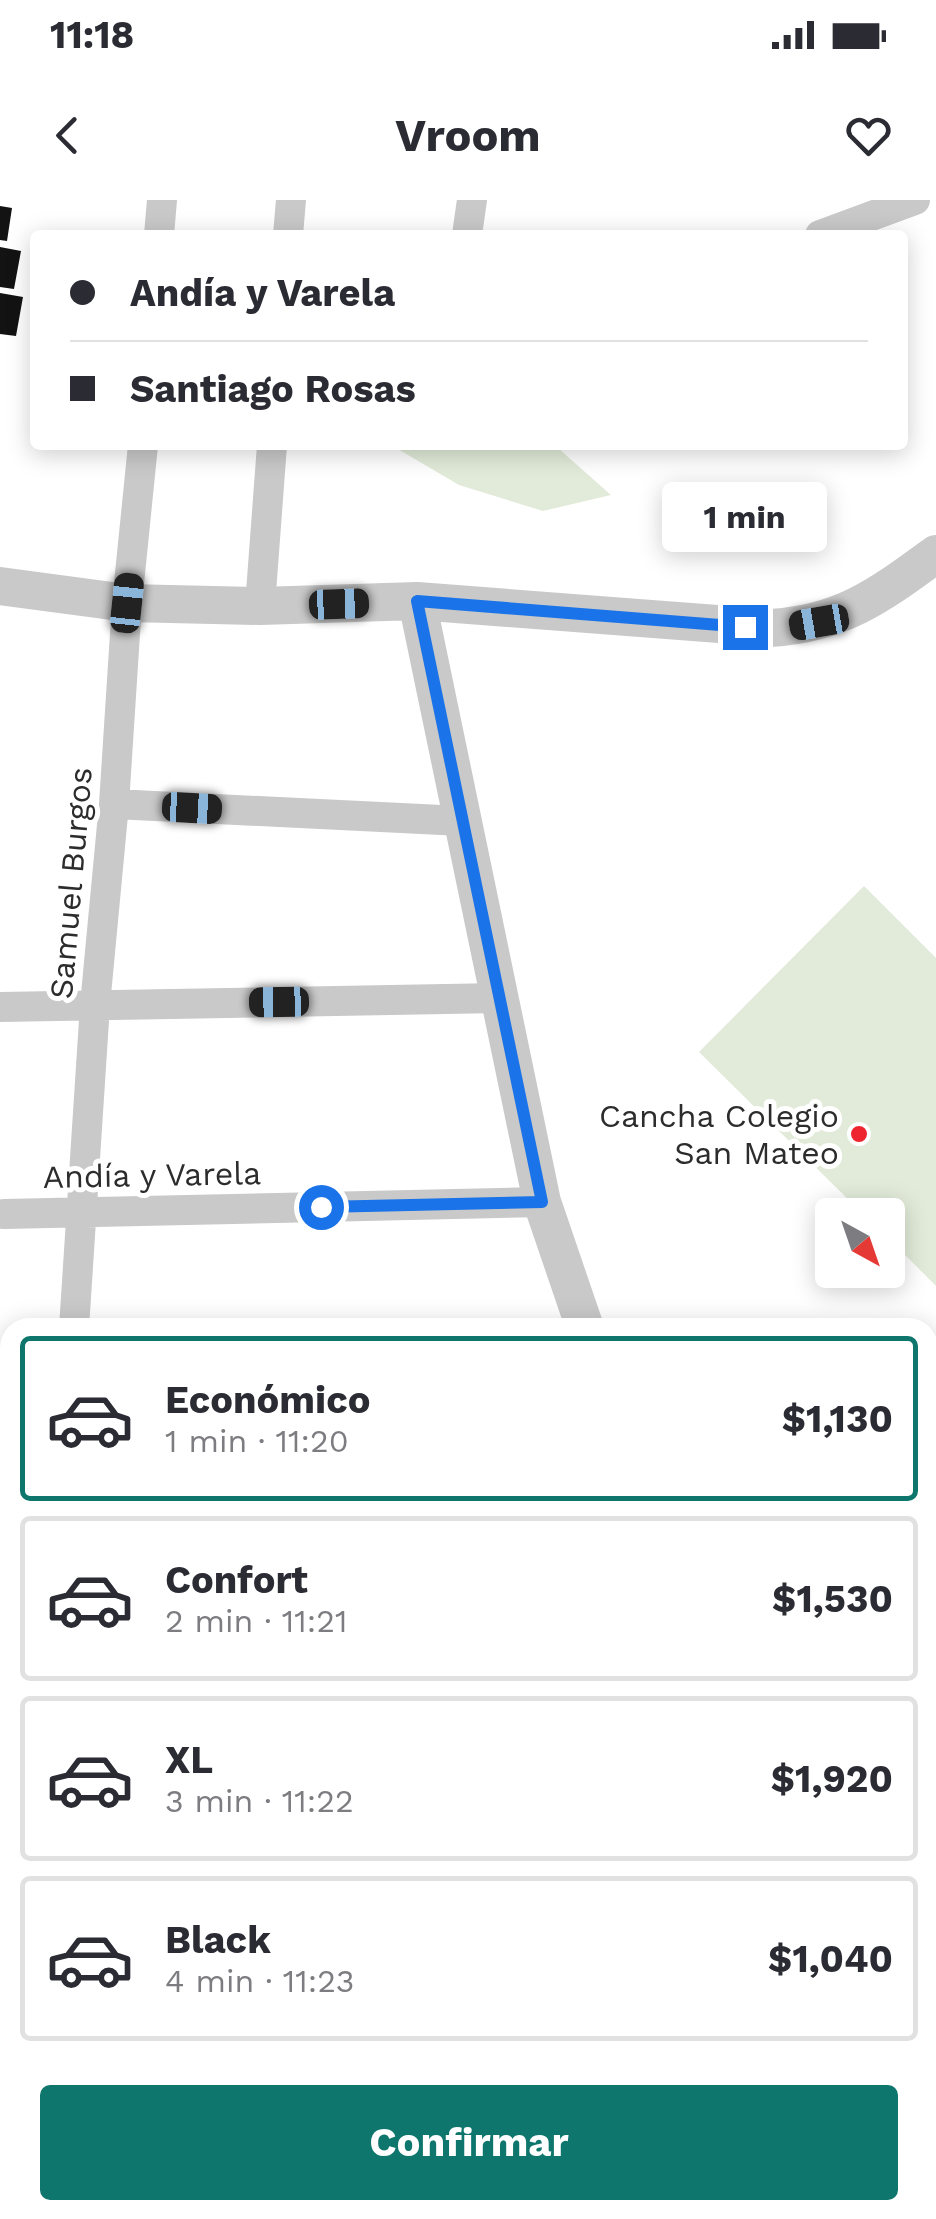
<!DOCTYPE html>
<html lang="es">
<meta charset="utf-8">
<style>
:root{--surface:#fff;--page:#f2f2f3;--text:#2b2b33;--muted:#7c7c81;--line:#e1e1e2;--accent:#0f766e}
body{margin:0;font-family:"Work Sans",sans-serif;background:var(--page);color:var(--text);height:100vh;display:flex;flex-direction:column;font-size:38px;white-space:nowrap}
*{box-sizing:border-box;margin:0}
p{font-size:32px;color:var(--muted)}
.icon{flex:none;width:55px;height:55px;fill:none;stroke:currentColor;stroke-width:2;stroke-linecap:round;stroke-linejoin:round}
.map{position:relative;flex:1;overflow:hidden}
.side{position:absolute;left:0px;top:1118px;width:938px;height:902px;display:flex;flex-direction:column;background:var(--surface);border-radius:30px 30px 0 0;box-shadow:0 5px 25px #0003}
.side>*{flex:none}
.guide{position:absolute;left:30px;top:30px;width:878px;height:220px;border-radius:10px;box-shadow:0 5px 25px #0003;display:grid;align-content:center;height:220px;padding:0 40px;background:var(--surface)}
.needle{width:65px;rotate:140deg}
.tools{position:absolute;left:815px;top:998px;display:grid;gap:20px}
.tools a{display:grid;place-items:center;width:90px;height:90px;border-radius:10px;background:var(--surface);box-shadow:0 5px 25px #0003;font-size:50px}
.end{position:absolute;width:45px;height:45px;margin:-22px;border:12px solid #1a73e8;background:#fff;box-shadow:0 0 0 5px #fff}
.from{border-radius:50%}
.bubble{position:absolute;height:70px;border-radius:10px;background:var(--surface);box-shadow:0 5px 25px #0003;font-size:32px;font-weight:700;line-height:70px;text-align:center}
.car{position:absolute;width:30px;height:60px;margin:-30px -15px;border-radius:12px;box-shadow:0 0 8px 2px #0007;background:linear-gradient(#222 24%,#8ab4d8 0 40%,#222 0 76%,#8ab4d8 0 86%,#222 0)}
.guide b{display:flex;align-items:center;gap:35px;height:95px;font-size:38px}
.guide b+b{border-top:2px solid var(--line)}
.guide i{width:25px;height:25px;background:var(--text)}
ul{padding:18px 0 0;list-style:none}
li{display:flex;align-items:center;gap:30px;height:165px;margin:0 20px 15px;padding:0 20px;border:5px solid var(--line);border-radius:10px}
li div{flex:1}
li b{display:block;font-size:38px}
li em{font-style:normal;font-weight:700}
li.selected{border-color:var(--accent)}
li>.icon{width:90px;height:90px;stroke-width:1.5}
.primary-button{display:flex;gap:20px;margin-top:auto;padding:20px 40px}
.primary-button a{flex:1;height:115px;border-radius:10px;background:var(--accent);color:#fff;font-size:40px;font-weight:700;line-height:115px;text-align:center}
.status{display:flex;justify-content:space-between;align-items:center;height:70px;padding:0 50px;background:var(--surface);direction:ltr}
.status svg{height:28px;fill:currentColor}
header{display:flex;justify-content:space-between;align-items:center;height:130px;padding:0 40px;background:var(--surface);font-size:45px;font-weight:700}
.map>svg:first-child{display:block}
.green{fill:#e2ebd9}
.building{fill:#131313}
.lines{fill:none;stroke-linecap:round;stroke-linejoin:round}
.minor{stroke:#c9c9c9;stroke-width:30}
.tertiary{stroke:#c9c9c9;stroke-width:38}
.route{stroke:#1a73e8;stroke-width:12}
.poi-dot{fill:#ee242e;stroke:#fff;stroke-width:4}
.labels{text-anchor:middle;dominant-baseline:central;stroke-width:10;stroke-linejoin:round;paint-order:stroke}
.street-label{font-size:32px;fill:#2c2c2c;stroke:#fff}
.poi-label{font-size:32px;fill:#2c2c2c;stroke:#fff;text-anchor:end}
</style>
<div class="status"><b>11:18</b><svg viewBox="0 0 49 12"><path d="M0 12V9h3v3zM5 12V6h3v6zM10 12V3h3v9zM15 12V0h3v12zM26 1h20v11H26zM47 4h2v5h-2z"/></svg></div>
<header><svg class="icon" aria-label="back" viewBox="0 0 24 24"><path d="M15 5l-7 7 7 7"/></svg>Vroom<svg class="icon" aria-label="heart" viewBox="0 0 24 24"><path d="M12 20l-8-8c-3-5 5-10 8-4 3-6 11-1 8 4z"/></svg></header>
<div class="map">
<svg width="936" height="2019" viewBox="0 0 936 2019">
<rect width="100%" height="100%" fill="#fff"/>
<path class="green" d="M391 245H558L559 249 611 295 543 311 459 285Z
M864 686 936 758V1086L888 1038V1015H864L699 852Z
M0 1199 10 1200V1417L0 1420Z"/>
<path class="building" d="M0 6 12 8 7 41 0 40Z
M0 47 21 51 14 89 0 87Z
M0 93 23 97 16 136 0 134Z
M928 1197 936 1207V1353L928 1344Z
M928 1433 936 1442V1573L928 1563Z"/>
<g class="lines">
<path class="minor" d="M159 35 162 0
M288 35 291 0
M467 35 472 0
M820 35 915 0
M260 406 272 245
M114 604 462 621
M0 807 500 798
M4 1014 542 1002
M74 1128 95 805 114 604 127 403 143 245
M0 1431 10 1427
M0 1799 10 1803
M928 1958 936 1950
M834 2019 861 2010"/>
<path class="tertiary" d="M0 386 127 403 260 406 417 401 770 428C842 424 880 395 936 354
M417 401 542 1002 585 1128
M928 1931 936 1929
M567 2019 594 2010"/>
</g>
<g class="lines">
<path class="route" d="M321 1007 542 1002 417 401 745 427"/>
</g>
<circle class="poi-dot" cx="859" cy="934" r="10"/>
<g class="labels">
<g class="street-label">
<text transform="translate(71 683) rotate(-85)">Samuel Burgos</text>
<text transform="translate(152 975) rotate(-1)">Andía y Varela</text>
</g>
<g class="poi-label">
<text x="839" y="916">Cancha Colegio<tspan x="839" dy="37">San Mateo</tspan></text>
</g>
</g>
</svg>
<div class="tools">
<a><svg class="needle" viewBox="-14 -14 28 28"><path d="M0-13l5 13h-10z" fill="#e53935"/><path d="M0 13l5-13h-10z" fill="#7c7c81"/></svg></a>
</div>
<i class="end from" style="left:321px;top:1007px"></i>
<i class="end" style="left:745px;top:427px"></i>
<div class="bubble" style="left:662px;top:282px;width:165px">1 min</div>
<i class="car" style="left:127px;top:403px;rotate:6deg"></i>
<i class="car" style="left:339px;top:404px;rotate:88deg"></i>
<i class="car" style="left:819px;top:422px;rotate:260deg"></i>
<i class="car" style="left:192px;top:608px;rotate:93deg"></i>
<i class="car" style="left:279px;top:802px;rotate:269deg"></i>
<div class="guide">
<b><i class="from"></i>Andía y Varela</b>
<b><i></i>Santiago Rosas</b>
</div>
<section class="side">
<ul>
<li class="selected"><svg class="icon" aria-label="car" viewBox="0 0 24 24"><path d="M5 17H2v-5l4-1 3-4h7l3 4 3 1v5h-3M9 17h6M6 11h13"/><circle cx="7" cy="17" r="2"/><circle cx="17" cy="17" r="2"/></svg><div><b>Económico</b><p>1 min · 11:20</p></div><em>$1,130</em></li>
<li><svg class="icon" aria-label="car" viewBox="0 0 24 24"><path d="M5 17H2v-5l4-1 3-4h7l3 4 3 1v5h-3M9 17h6M6 11h13"/><circle cx="7" cy="17" r="2"/><circle cx="17" cy="17" r="2"/></svg><div><b>Confort</b><p>2 min · 11:21</p></div><em>$1,530</em></li>
<li><svg class="icon" aria-label="car" viewBox="0 0 24 24"><path d="M5 17H2v-5l4-1 3-4h7l3 4 3 1v5h-3M9 17h6M6 11h13"/><circle cx="7" cy="17" r="2"/><circle cx="17" cy="17" r="2"/></svg><div><b>XL</b><p>3 min · 11:22</p></div><em>$1,920</em></li>
<li><svg class="icon" aria-label="car" viewBox="0 0 24 24"><path d="M5 17H2v-5l4-1 3-4h7l3 4 3 1v5h-3M9 17h6M6 11h13"/><circle cx="7" cy="17" r="2"/><circle cx="17" cy="17" r="2"/></svg><div><b>Black</b><p>4 min · 11:23</p></div><em>$1,040</em></li>
</ul>
<div class="primary-button"><a>Confirmar</a></div>
</section>
</div>
